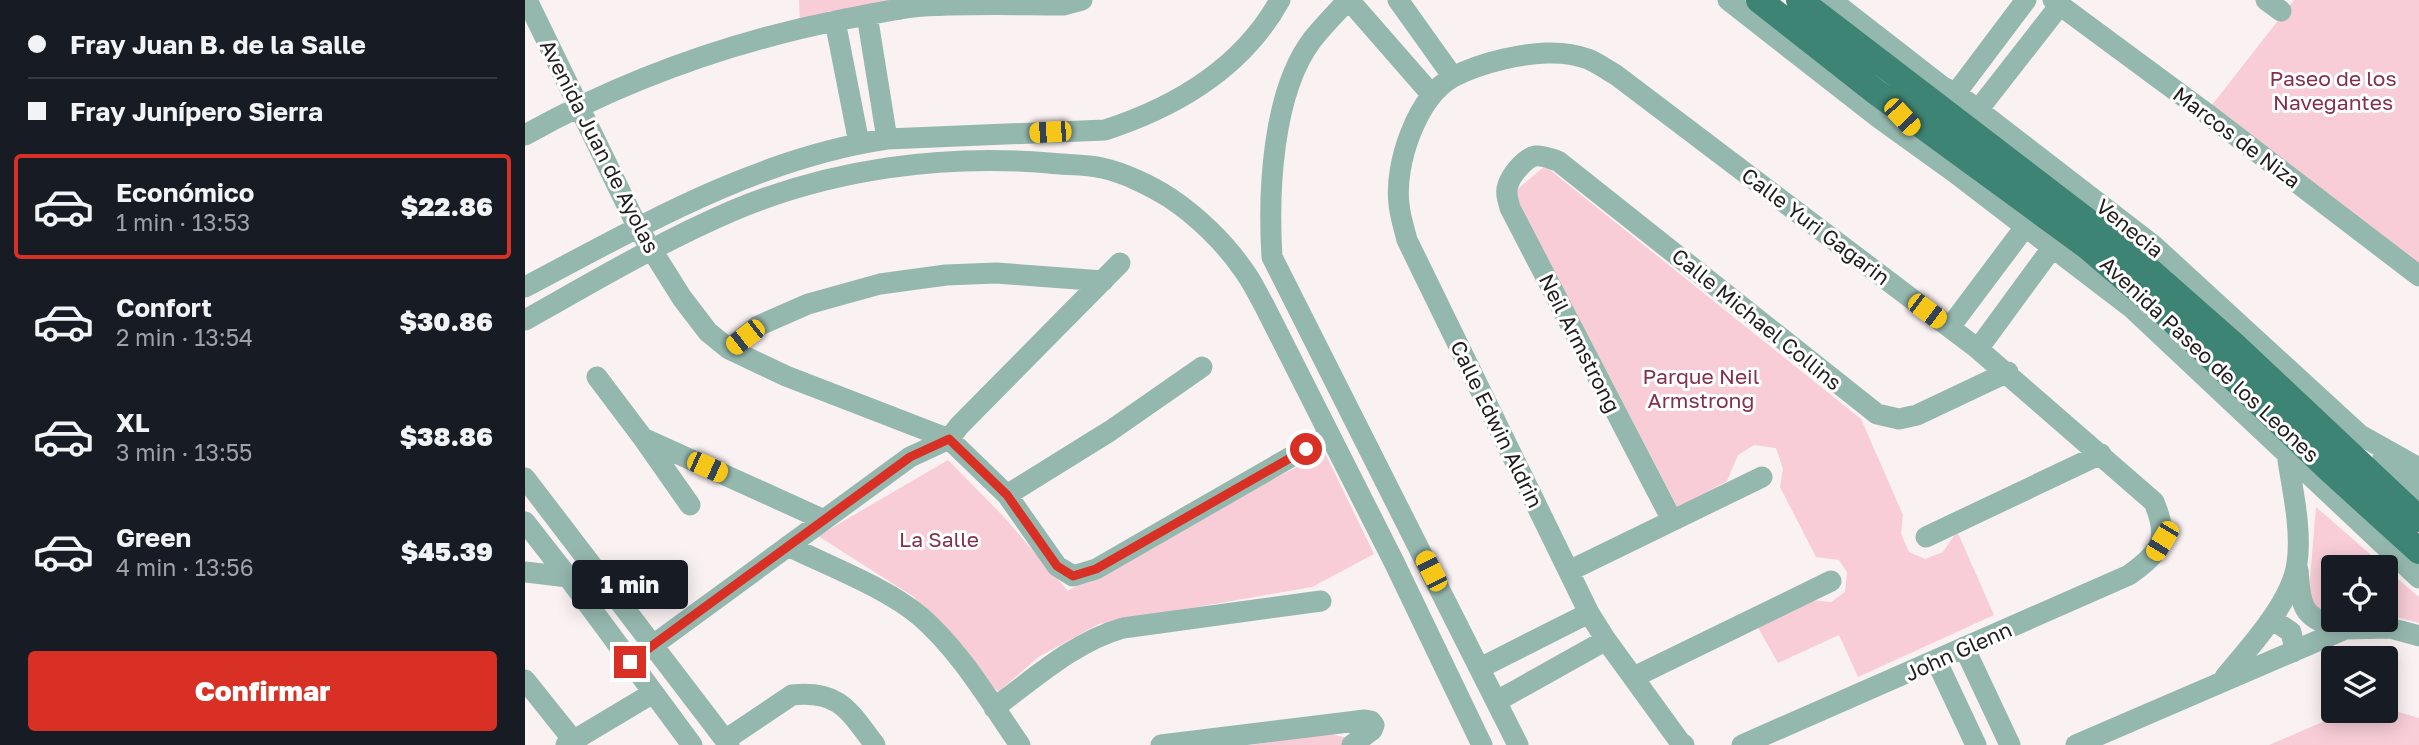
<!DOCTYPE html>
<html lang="es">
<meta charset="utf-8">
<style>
:root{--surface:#171b24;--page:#242831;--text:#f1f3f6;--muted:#9ea1a6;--line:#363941;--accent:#d93025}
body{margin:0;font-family:"Golos Text",sans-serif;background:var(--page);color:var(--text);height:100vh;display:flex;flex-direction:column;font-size:26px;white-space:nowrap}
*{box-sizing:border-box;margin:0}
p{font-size:23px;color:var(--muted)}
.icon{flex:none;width:38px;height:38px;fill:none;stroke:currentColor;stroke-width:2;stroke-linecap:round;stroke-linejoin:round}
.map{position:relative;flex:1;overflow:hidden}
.drawer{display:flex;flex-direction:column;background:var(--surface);width:525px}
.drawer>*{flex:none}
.guide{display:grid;align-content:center;height:154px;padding:0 28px;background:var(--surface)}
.fabs{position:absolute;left:1796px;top:555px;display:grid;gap:14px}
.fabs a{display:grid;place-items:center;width:77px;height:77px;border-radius:7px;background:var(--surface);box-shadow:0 4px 18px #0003;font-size:35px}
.end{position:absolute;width:32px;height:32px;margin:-16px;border:9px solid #d93025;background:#fff;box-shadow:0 0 0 4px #fff}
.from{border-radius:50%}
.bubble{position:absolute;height:49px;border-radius:7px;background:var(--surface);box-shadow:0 4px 18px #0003;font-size:23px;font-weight:800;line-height:49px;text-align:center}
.car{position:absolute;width:21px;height:42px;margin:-21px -10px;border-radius:9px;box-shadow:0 0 5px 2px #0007;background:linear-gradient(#f5c518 24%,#345 0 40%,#f5c518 0 76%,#345 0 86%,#f5c518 0)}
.guide b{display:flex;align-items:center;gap:24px;height:66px;font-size:26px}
.guide b+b{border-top:2px solid var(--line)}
.guide i{width:18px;height:18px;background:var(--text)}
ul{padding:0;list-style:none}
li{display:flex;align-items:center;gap:21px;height:105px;margin:0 14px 10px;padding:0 14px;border:4px solid transparent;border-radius:7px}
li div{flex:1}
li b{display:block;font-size:26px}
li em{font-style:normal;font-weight:800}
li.selected{border-color:var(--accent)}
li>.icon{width:63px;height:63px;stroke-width:1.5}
.cta{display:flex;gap:14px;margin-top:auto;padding:14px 28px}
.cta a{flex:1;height:80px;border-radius:7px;background:var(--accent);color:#fff;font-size:28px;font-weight:800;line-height:80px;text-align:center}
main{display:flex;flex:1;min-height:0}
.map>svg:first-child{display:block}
.green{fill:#f8cdd7}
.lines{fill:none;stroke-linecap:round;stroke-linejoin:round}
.minor{stroke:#95b8ae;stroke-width:21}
.major{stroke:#3d8474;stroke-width:26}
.route{stroke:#d93025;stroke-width:9}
.labels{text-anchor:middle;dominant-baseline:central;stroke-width:6;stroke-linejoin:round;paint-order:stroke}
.park-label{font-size:21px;fill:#842f4b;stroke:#fff}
.street-label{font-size:21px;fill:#201d1d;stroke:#fff}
</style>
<main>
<section class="drawer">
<div class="guide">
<b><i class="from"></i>Fray Juan B. de la Salle</b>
<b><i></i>Fray Junípero Sierra</b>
</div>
<ul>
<li class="selected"><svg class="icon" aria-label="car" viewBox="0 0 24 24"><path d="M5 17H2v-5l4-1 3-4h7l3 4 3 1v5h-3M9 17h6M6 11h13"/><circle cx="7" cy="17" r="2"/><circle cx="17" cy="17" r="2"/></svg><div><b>Económico</b><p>1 min · 13:53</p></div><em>$22.86</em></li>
<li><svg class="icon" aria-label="car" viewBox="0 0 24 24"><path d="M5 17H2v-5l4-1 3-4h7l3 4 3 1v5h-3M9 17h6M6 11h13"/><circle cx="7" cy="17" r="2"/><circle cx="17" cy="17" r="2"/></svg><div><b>Confort</b><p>2 min · 13:54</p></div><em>$30.86</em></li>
<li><svg class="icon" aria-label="car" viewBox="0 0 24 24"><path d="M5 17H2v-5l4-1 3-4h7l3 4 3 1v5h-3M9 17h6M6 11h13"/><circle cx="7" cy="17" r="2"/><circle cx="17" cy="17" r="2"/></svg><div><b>XL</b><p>3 min · 13:55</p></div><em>$38.86</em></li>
<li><svg class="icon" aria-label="car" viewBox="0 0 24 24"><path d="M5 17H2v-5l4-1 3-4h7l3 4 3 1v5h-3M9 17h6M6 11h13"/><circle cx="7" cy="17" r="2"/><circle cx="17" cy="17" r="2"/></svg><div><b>Green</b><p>4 min · 13:56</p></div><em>$45.39</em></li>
</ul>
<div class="cta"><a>Confirmar</a></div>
</section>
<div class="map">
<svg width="1894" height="745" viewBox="0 0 1894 745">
<rect width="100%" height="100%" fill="#faf1f3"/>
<path class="green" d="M274 0H383L275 24Z
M1769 0H1894V265L1687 105Z
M1020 166 1336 419 1378 515 1376 534 1384 552 1400 559 1418 552 1432 531 1469 615 1333 677 1314 635 1253 663 1231 624 1285 600 1306 602 1320 592 1322 572 1314 560 1291 557 1255 487 1258 469 1251 448 1229 445 1213 455 1202 481 1153 508 988 193Z
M800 453 849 554 787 587 574 624 515 656 473 692 389 597 293 536 423 460 478 516 543 591C626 540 713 496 800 453Z
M1791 507 1860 567H1808V612H1796L1783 603Z
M1860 568 1894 597V623L1860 614Z
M1860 708 1894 718V745H1744L1823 711 1860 710Z
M801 733 828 739 818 745H726Z"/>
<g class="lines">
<path class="minor" d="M2 0 113 228 157 298 183 332 204 349 261 376 424 439 482 495 532 566 548 576 571 569 804 435
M823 0C811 13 798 26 787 40 747 93 743 193 747 257L993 745
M824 0 907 95
M873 0 928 77
M1203 0 1354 118 1429 172 1608 309 1894 578
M1306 0 1418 87 1431 93 1628 245 1835 435 1894 468
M1528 0 1685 116 1894 276
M1741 0 1756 11
M342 15 362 139
M310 21 334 143
M1431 93 1501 0
M1453 110 1535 5
M0 135C99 80 208 41 320 19 342 15 365 10 388 7 435 3 490 5 538 5L557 0
M0 287C114 227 232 158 362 139L580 130C651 107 718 67 755 0
M0 320C68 282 135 242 207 211 306 169 418 154 524 163 541 165 561 164 577 168 598 172 628 187 645 198 672 216 699 242 717 268 726 279 732 293 739 305L869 562 957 745
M1425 327 1500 227
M204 349 233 326 283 304 355 284 421 275 471 273 578 281
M1453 349 1527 248
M72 377 118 438 165 505
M118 438 297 519
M1858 457 1894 492
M0 478 204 745
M482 495 585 431 677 367
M1147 520 985 208C983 200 980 193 983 185 986 175 1000 158 1010 156 1018 155 1026 159 1033 161L1352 414 1374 419 1392 415 1483 372
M0 522 43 577 167 745
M1401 537 1576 454
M263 546C304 566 362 588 396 617 436 652 465 702 495 745
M1773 570C1776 610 1778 619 1820 629
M1044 571 1237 477
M0 572 43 577
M1744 622 1754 624 1766 632 1769 645 1768 652
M1439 647 1485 745
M1411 660 1451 745
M105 662 385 457 424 439 434 426 595 263
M955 668 1064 613
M1109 677 1306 581
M1700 677C1724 648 1767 602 1772 563 1777 529 1767 488 1762 454
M0 680 52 745
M972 701 1081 640
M469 708C510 678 549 642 598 628L796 601
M200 740 267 695C315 690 324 711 350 745
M41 745 128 693
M636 745 840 720 846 721 849 725 847 730 827 745
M1159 745 1155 742 1081 640 1064 613 882 240C879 228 875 216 874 204 869 164 892 97 928 77 943 69 962 63 979 59 1006 53 1036 49 1063 59 1073 63 1082 70 1091 75L1453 349 1629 502C1645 540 1636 552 1604 575L1217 745
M1551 745 1820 629 1865 628 1894 636"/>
<path class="major" d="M1234 0 1351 92 1563 247 1638 311 1807 472 1894 551
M1274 0 1608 256 1709 345 1894 519"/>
</g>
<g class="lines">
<path class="route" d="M105 662 385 457 424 439 482 495 532 566 548 576 571 569 781 449"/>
</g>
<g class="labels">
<g class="park-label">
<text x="1808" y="78">Paseo de los<tspan x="1808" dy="24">Navegantes</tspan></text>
<text x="1176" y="376">Parque Neil<tspan x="1176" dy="24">Armstrong</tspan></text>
<text x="414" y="539">La Salle</text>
</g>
<g class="street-label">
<text transform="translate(1712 137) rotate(37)">Marcos de Niza</text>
<text transform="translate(75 146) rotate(63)">Avenida Juan de Ayolas</text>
<text transform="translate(1291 226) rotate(37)">Calle Yuri Gagarin</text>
<text transform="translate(1605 228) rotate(39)">Venecia</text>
<text transform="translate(1232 319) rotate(39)">Calle Michael Collins</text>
<text transform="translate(1055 343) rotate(63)">Neil Armstrong</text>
<text transform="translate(1685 359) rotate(43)">Avenida Paseo de los Leones</text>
<text transform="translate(972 424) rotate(64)">Calle Edwin Aldrin</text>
<text transform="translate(1433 651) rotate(-24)">John Glenn</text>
</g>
</g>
</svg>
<div class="fabs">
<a><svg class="icon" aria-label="locate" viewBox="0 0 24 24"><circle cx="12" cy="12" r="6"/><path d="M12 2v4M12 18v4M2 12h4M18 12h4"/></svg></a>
<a><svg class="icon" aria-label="layers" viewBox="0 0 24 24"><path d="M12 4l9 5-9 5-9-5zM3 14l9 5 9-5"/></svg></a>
</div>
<i class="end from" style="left:781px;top:449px"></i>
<i class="end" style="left:105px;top:662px"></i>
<div class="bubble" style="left:47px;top:560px;width:116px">1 min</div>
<i class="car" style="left:1377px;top:117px;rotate:137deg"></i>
<i class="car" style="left:525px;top:132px;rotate:267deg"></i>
<i class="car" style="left:1402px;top:311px;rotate:127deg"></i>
<i class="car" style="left:220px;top:337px;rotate:232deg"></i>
<i class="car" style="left:182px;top:467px;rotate:114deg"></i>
<i class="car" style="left:1637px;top:541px;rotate:211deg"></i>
<i class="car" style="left:906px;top:571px;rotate:333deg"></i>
</div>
</main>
